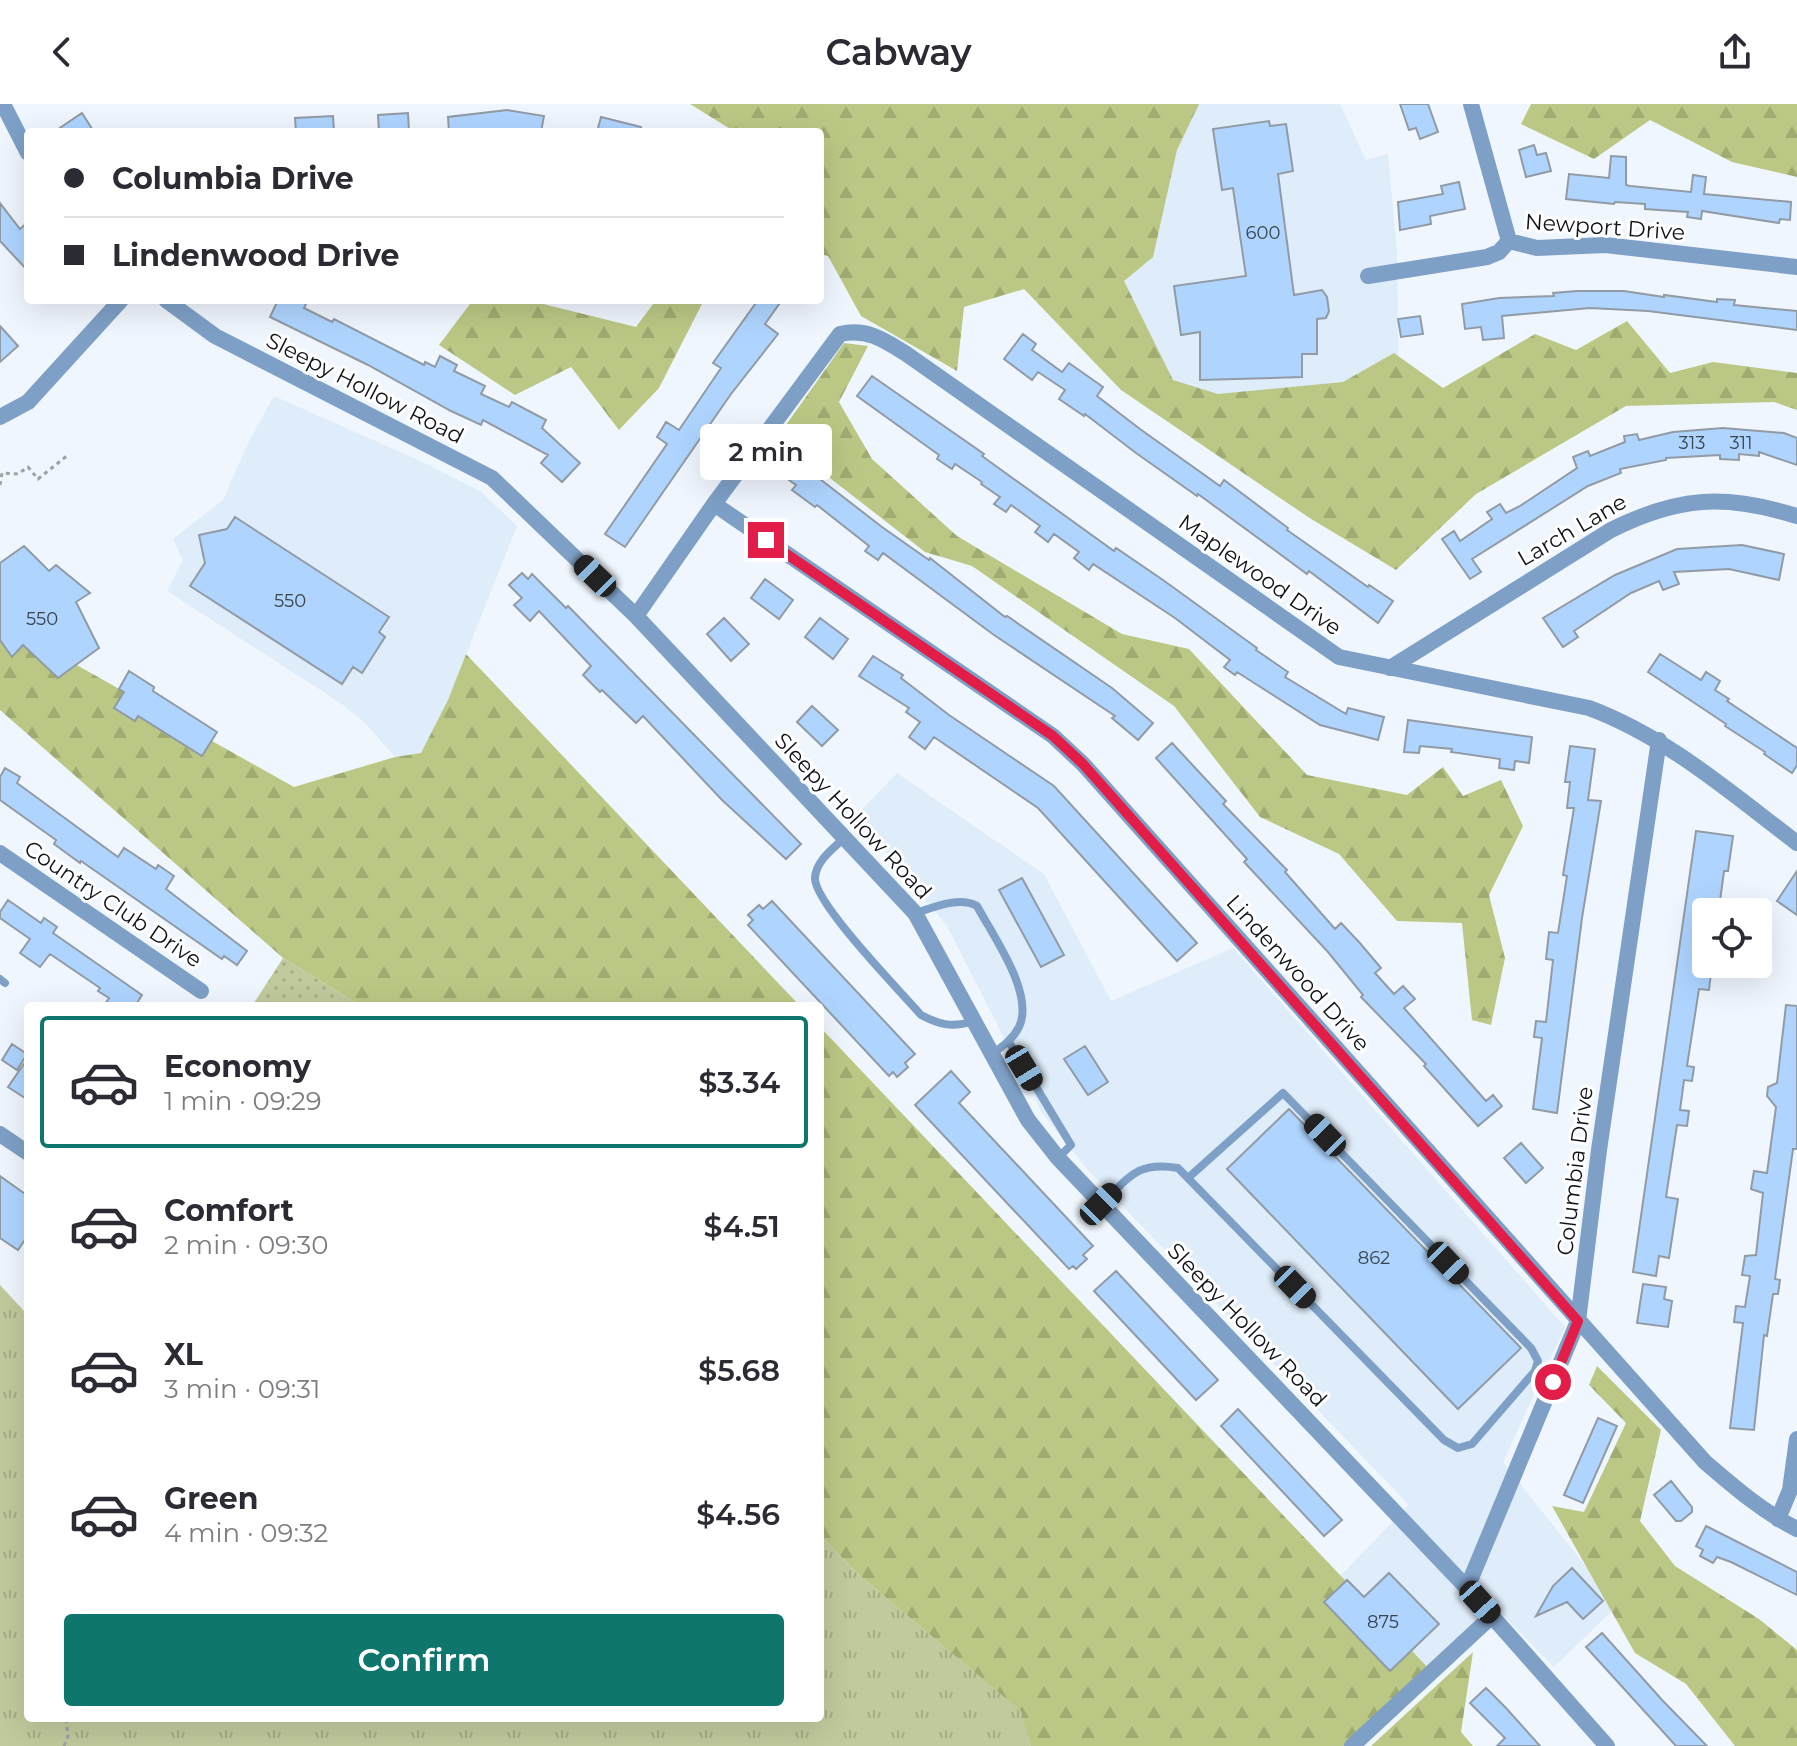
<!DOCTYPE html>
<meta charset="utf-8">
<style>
:root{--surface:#fff;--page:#f2f2f3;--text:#2b2b33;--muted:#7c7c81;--line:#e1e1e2;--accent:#0f766e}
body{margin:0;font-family:Montserrat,sans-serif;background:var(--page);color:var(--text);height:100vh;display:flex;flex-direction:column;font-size:30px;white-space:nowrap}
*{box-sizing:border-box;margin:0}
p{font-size:26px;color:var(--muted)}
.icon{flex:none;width:44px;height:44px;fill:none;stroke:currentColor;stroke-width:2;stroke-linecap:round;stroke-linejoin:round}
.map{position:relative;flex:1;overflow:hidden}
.sheet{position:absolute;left:24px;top:898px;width:800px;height:720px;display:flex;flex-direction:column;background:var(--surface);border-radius:8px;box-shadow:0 8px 32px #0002}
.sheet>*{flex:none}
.guide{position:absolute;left:24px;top:24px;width:800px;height:176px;border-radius:8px;box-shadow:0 8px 32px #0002;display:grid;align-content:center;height:176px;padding:0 40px;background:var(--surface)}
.controls{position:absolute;left:1692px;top:794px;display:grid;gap:16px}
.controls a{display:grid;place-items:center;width:80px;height:80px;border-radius:8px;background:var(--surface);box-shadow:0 8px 32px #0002;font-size:40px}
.end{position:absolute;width:36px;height:36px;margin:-18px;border:10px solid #e11d48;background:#fff;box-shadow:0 0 0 4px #fff}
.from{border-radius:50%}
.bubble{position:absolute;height:56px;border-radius:8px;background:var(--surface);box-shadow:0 8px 32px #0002;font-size:26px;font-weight:600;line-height:56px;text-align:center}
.car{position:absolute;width:24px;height:48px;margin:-24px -12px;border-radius:10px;box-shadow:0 0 6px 2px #0007;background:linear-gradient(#222 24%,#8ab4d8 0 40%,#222 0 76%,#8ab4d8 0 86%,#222 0)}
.guide b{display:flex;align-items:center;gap:28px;height:76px;font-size:30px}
.guide b+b{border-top:2px solid var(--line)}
.guide i{width:20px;height:20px;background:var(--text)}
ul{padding:14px 0 0;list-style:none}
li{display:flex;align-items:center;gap:24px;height:132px;margin:0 16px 12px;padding:0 24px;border:4px solid transparent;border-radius:8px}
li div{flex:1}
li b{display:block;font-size:30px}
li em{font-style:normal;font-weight:600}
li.current{border-color:var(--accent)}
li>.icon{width:72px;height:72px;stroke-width:1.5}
.action{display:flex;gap:16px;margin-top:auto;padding:16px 40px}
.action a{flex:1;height:92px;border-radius:8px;background:var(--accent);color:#fff;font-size:32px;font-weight:600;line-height:92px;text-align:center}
header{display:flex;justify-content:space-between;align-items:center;height:104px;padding:0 40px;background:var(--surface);font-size:36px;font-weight:600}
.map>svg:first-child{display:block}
.built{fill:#dfecf9}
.grass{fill:url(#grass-tufts)}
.forest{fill:url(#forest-firs)}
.park{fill:url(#park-dots)}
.building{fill:#afd5ff;stroke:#919ba6;stroke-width:2}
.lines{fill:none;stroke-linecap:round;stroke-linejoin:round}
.path{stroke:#9ca1a8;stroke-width:3;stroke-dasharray:4 4;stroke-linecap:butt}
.service{stroke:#7ea0c6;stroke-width:8}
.minor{stroke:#7ea0c6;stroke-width:16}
.route{stroke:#e11d48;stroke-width:10}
.labels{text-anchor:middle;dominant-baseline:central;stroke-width:6;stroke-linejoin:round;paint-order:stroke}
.number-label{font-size:18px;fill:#384451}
.street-label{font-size:22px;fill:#101317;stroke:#fff}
</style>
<header><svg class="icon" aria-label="back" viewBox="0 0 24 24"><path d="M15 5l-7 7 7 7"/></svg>Cabway<svg class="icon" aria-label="share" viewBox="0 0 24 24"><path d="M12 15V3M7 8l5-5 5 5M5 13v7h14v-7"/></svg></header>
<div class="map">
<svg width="1797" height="1642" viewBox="0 0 1797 1642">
<defs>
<pattern id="grass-tufts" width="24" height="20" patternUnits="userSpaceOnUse" patternTransform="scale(2)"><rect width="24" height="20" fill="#c1ca9d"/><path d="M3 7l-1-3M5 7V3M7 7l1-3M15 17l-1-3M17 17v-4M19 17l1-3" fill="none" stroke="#a5ad86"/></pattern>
<pattern id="forest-firs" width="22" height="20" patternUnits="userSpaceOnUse" patternTransform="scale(2)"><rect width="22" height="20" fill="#bbc885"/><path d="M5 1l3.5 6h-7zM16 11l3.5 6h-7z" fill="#a0ab72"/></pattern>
<pattern id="park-dots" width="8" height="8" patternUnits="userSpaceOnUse" patternTransform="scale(2)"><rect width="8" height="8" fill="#c1ca9d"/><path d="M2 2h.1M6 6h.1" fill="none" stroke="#a5ad86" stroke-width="1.8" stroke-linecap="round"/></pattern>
</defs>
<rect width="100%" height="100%" fill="#f0f6fe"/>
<path class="built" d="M1079 0H1340L1366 56 1388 50 1397 148 1399 287 1227 301 1099 255Z
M274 292 423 358 480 387 517 422 448 596 422 649 395 653 362 616 339 598 167 487 183 456 173 435 223 396 249 337Z
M897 669 1044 770 1111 897 1233 844 1565 1223 1503 1358 1617 1502 1554 1563 1495 1503 1397 1588 1314 1499 1409 1401 1088 1066 1042 1009 947 822 856 712Z"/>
<path class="grass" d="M0 1181 25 1208 28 1204V1614H820V1431L859 1471 1022 1607 1031 1642H0Z"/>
<path class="forest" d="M690 0H1199L1177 46 1153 153 1124 177 1173 276 1218 290 1343 278 1394 249 1443 284 1535 230 1576 246 1627 217 1670 269 1713 258 1797 269V306L1774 298 1626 302 1476 390 1396 466 1308 413 1121 286 1024 185 964 203 957 267 861 212 828 152 820 150V28H735Z
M1531 0H1797V73L1732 58 1650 16 1594 55 1521 20Z
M473 196H527L636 223 656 196H704L659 284 619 326 571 263 515 291 439 241Z
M844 239 868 242 839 298 872 355 957 432 1122 530 1189 545 1307 671 1407 691 1443 663 1463 692 1501 676 1523 722 1489 791 1505 854 1491 921 1472 916 1462 819 1397 817 1339 750 1260 713 1174 602 972 462 925 448 785 339 786 321Z
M0 518 294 683 395 653 421 649 448 596 466 550 800 902H361L283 854 0 606Z
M820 923 1432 1568 1354 1642H1031L1021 1607 859 1471 820 1431Z
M1597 1262 1661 1326 1640 1417 1675 1462 1759 1515 1797 1546V1642H1735L1686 1580 1635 1549 1552 1402 1584 1408 1626 1319 1589 1281Z
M1473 1548 1461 1628 1473 1642H1371Z"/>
<path class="park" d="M283 854 361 902H252Z"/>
<path class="building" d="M1400 0H1428L1438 28 1420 35 1416 24 1409 26Z
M507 6 544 12 541 28H449L448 13Z
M82 9 94 28H54Z
M408 9 409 28H379L378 11Z
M333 12 334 28H296L295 14Z
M601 13 641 23V28H597Z
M1269 17 1270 22 1286 20 1293 67 1278 70 1294 191 1322 186 1327 193 1329 207 1326 214 1317 215V250H1302V273L1200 276V228L1181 231 1174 182 1246 172 1233 84 1222 86 1213 25Z
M1534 41 1537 51 1546 49 1551 67 1526 73 1519 46Z
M1611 52 1626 53V81L1630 82 1691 88 1693 71 1706 73 1704 90 1791 98 1790 116 1780 115 1779 119 1702 107 1701 115 1687 113 1688 108 1645 105V100L1615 98 1614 100 1566 95 1569 70 1609 74Z
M1459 78 1465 105 1430 112 1431 120 1400 126 1398 98 1443 90 1441 82Z
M0 99 20 125 28 118V167L0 137Z
M1577 187H1624L1664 193V191L1717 198V195L1735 196 1734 201 1797 207V226L1648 207 1590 204 1502 212 1504 234 1483 236 1481 223 1465 225 1462 200 1499 194 1554 192 1553 189Z
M278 196H308L304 204 332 218 334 215 424 261 425 258 435 263 440 252 457 261 454 267 485 282 481 290 509 303 512 298 546 316 542 324 580 359 562 378 541 359 548 351 483 316 481 321 451 307 368 261 270 213Z
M758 196H782L765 220 778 230 731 290 625 443 605 430 667 340 657 333 666 318 679 326 721 264 713 259Z
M1420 212 1423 230 1401 233 1398 215Z
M0 222 18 242 0 258Z
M1023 230 1036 240 1032 246 1062 268 1069 259 1103 283 1097 292 1140 325 1220 382 1224 376 1288 424 1287 426 1368 483 1369 481 1393 497 1378 519 1309 467 1307 470 1198 390 1197 392 1136 349 1085 310 1084 312 1059 295 1065 286 1038 268 1032 276 1004 255Z
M872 272 984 350 982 352 1114 447 1116 444 1163 476 1257 544 1256 546 1288 568 1285 573 1346 610 1348 604 1384 613 1378 636 1320 621 1237 568 1235 571 1224 563 1230 556 1175 514 1093 460 1089 466 1074 454 1079 448 1054 430 1048 438 1035 428 1040 422 1011 401 1006 408 994 400 1000 393 981 380 982 378 955 360 952 365 937 355 939 351 857 292Z
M1723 324 1784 329 1797 334V361L1759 348V352L1739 350V356L1720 355V351L1666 354V356L1620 365 1621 369 1588 382 1472 455 1481 468 1470 475 1442 435 1454 427 1460 437 1492 415 1487 408 1500 400 1506 409 1520 402 1577 364 1573 353 1588 347 1590 352 1625 338 1624 332 1637 330 1639 336 1673 328Z
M798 363 804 368 807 365 882 423 929 456 930 454 1005 513 1007 512 1112 584 1153 619 1138 636 1112 614 1115 612 994 531 883 449 878 456 865 447 869 442 817 401 815 403 792 386 796 381 789 376Z
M235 413 389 513 379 528 385 533 362 569 353 563 342 580 190 482 205 459 199 431 227 425Z
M1742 441 1784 450 1779 476 1729 465 1674 468 1679 480 1663 486 1659 477 1631 489 1574 527 1578 533 1563 543 1543 514 1615 471 1677 445Z
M24 442 49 467 56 461 90 489 76 498 99 544 58 574 23 541 12 553 0 536V459Z
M522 469 528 475 532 470 566 504 568 502 801 740 786 755 722 696 643 612 636 619 602 586 600 588 583 571 591 562 539 507 530 517 514 501 522 494 509 481Z
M765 475 793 496 779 515 751 494Z
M724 514 749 540 731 557 707 530Z
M820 514 848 535 833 555 805 533Z
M1660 550 1701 576 1706 568 1720 577 1715 586 1729 595 1727 597 1797 644V661L1792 669 1764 650 1765 648 1725 622 1726 620 1648 568Z
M873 552 903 571 901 574 949 611 1054 682 1197 839 1177 857 1038 704 934 633 925 645 909 633 920 618 906 608 909 604 859 572Z
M129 567 154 583 153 587 217 628 202 652 138 612 135 617 114 604 124 588 119 585Z
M812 602 838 626 822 642 797 618Z
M1408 616 1532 633 1529 659 1515 657 1514 666 1499 664 1500 655 1451 648 1452 645 1420 642 1419 649 1404 648Z
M1172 639 1226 697 1223 700 1287 766 1285 768 1335 825 1341 819 1359 838 1381 864 1375 869 1394 890 1403 882 1415 895 1404 904 1486 997 1493 991 1502 1002 1478 1022 1424 962 1426 960 1361 893 1363 891 1328 848 1244 758 1247 755 1156 654Z
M1570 642 1595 645 1588 696 1601 697 1582 814 1557 1009 1533 1005 1542 934 1534 933 1536 917 1546 918 1553 856 1546 855 1549 828 1558 829 1567 772 1563 771 1574 704H1567L1570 678H1565Z
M5 664 20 673 17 679 118 753 124 744 156 765 158 761 174 772 166 785 247 847 237 861 224 852 222 855 81 757 80 759 54 740 56 736 0 696V673Z
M1696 727 1733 732 1728 767H1724L1720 797 1710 795 1709 808H1706V832L1700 867 1711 869 1709 886 1699 885 1687 962 1694 963 1692 977 1684 976 1680 1006 1689 1007 1687 1022 1677 1021 1666 1093 1678 1095 1669 1154 1659 1152 1656 1172 1633 1168Z
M1797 767V811L1777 797Z
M1022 774 1064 851 1041 863 999 786Z
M8 796 41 819 44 814 57 823 53 829 142 891 135 902H104L109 894 98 887 100 884 50 850 40 863 20 849 30 835 0 814V808Z
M772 797 915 950 905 959 908 963 897 973 893 968 889 972 748 821 753 816 748 811 759 801 763 805Z
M1786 901 1797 902V1045H1793L1775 1175 1780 1176 1778 1190H1773L1767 1232 1764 1231 1754 1326 1730 1324 1743 1219 1734 1218 1736 1202 1745 1203 1750 1172 1742 1171 1745 1152 1756 1151 1763 1089 1751 1085 1754 1067 1767 1069 1776 1003 1767 992 1768 983 1777 979Z
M12 940 27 950 17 966 2 956Z
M1085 942 1108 978 1088 991 1064 955Z
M28 954V996L8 983Z
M951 967 970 988 959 999 1093 1142 1083 1151 1087 1155 1076 1165 1073 1162 1069 1165 915 1001Z
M1289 1005 1521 1244 1458 1305 1227 1065Z
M1521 1039 1543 1064 1526 1079 1504 1054Z
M0 1072 28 1092V1131L18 1146 0 1134Z
M1116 1167 1218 1276 1196 1296 1094 1187Z
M1643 1180 1666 1183 1664 1195 1672 1197 1668 1223 1637 1219Z
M1238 1305 1342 1416 1324 1432 1221 1322Z
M1598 1314 1617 1322 1583 1399 1564 1391Z
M1671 1377 1692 1403V1408L1681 1417H1676L1654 1391Z
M1706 1422 1797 1468V1491L1731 1458 1717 1453 1713 1459 1700 1452 1703 1446 1696 1442Z
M1572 1464 1603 1497 1583 1515 1567 1498 1536 1512 1553 1482Z
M1389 1469 1439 1520 1390 1567 1324 1498 1347 1476 1364 1493Z
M1602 1529 1663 1597 1707 1642H1676L1586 1543Z
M1486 1584 1506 1604 1540 1642H1497L1505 1634 1470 1599Z"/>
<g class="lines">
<path class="path" d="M0 381 2 369 18 370 28 363 38 375 68 351
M64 1642 68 1632 66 1614"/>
<path class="service" d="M844 734C832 746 817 756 815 773 812 797 902 889 921 911 940 921 952 924 974 917
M916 809C934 803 960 792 977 802 993 832 1035 890 1019 923 1013 935 1003 942 992 950
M0 875 5 879
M1009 938 1071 1041 1058 1054
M1102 1100C1129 1073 1137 1057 1178 1064L1444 1336 1458 1344 1472 1340 1535 1267 1538 1257 1531 1244 1283 989 1188 1074"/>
<path class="minor" d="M3 0 28 49
M1471 0 1509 137
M1368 172 1487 153 1499 148 1509 137 1537 144 1605 141 1797 163
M166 196 215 232 492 374 636 512 915 809 1028 1016 1058 1054 1467 1484 1607 1642
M0 313 28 298 121 196
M714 400 1053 632 1083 660 1705 1358C1734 1383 1763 1408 1797 1425
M636 512 714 400 840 230C866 224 883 235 905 249L1339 553 1589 604C1667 633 1731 689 1797 739
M1390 564 1611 426C1679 392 1725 390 1797 412
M0 749 201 887
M0 1030 28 1049
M1778 1415 1790 1386 1797 1335
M1467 1484 1578 1217 1599 1046 1659 636
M1352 1642 1492 1512"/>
</g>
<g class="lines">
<path class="route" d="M766 436 1053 632 1083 660 1578 1217 1553 1278"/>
</g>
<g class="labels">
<g class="number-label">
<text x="1263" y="129">600</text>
<text x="1692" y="339">313</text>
<text x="1741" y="339">311</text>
<text x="290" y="497">550</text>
<text x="42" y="515">550</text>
<text x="1374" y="1154">862</text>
<text x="1383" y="1518">875</text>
</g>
<g class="street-label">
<text transform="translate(1605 123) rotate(4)">Newport Drive</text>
<text transform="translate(365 284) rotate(27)">Sleepy Hollow Road</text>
<text transform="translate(1572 426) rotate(-30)">Larch Lane</text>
<text transform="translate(1260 471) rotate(35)">Maplewood Drive</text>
<text transform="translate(853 712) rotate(47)">Sleepy Hollow Road</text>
<text transform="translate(113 800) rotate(34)">Country Club Drive</text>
<text transform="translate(1298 869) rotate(48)">Lindenwood Drive</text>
<text transform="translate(1575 1067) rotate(-83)">Columbia Drive</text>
<text transform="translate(1247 1221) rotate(46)">Sleepy Hollow Road</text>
</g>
</g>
</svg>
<div class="controls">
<a><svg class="icon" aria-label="locate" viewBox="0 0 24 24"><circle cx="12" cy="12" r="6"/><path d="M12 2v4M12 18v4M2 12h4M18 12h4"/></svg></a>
</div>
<i class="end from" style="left:1553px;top:1278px"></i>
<i class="end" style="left:766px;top:436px"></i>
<div class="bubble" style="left:700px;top:320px;width:132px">2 min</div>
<i class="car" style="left:595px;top:472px;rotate:314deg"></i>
<i class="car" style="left:1024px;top:964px;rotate:149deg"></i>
<i class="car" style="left:1325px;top:1031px;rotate:316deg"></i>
<i class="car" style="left:1101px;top:1100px;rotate:45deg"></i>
<i class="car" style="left:1448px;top:1159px;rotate:136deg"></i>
<i class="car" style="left:1295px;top:1183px;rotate:136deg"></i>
<i class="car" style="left:1480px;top:1498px;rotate:138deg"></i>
<div class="guide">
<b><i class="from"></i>Columbia Drive</b>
<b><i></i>Lindenwood Drive</b>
</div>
<section class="sheet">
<ul>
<li class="current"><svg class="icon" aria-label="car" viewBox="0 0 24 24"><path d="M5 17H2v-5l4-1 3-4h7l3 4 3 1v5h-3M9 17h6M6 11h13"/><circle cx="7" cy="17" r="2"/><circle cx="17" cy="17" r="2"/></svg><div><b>Economy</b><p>1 min · 09:29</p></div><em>$3.34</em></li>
<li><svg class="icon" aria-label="car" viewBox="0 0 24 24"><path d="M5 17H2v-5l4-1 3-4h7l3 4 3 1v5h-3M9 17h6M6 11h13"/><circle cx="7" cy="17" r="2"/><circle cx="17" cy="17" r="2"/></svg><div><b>Comfort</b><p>2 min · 09:30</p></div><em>$4.51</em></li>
<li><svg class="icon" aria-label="car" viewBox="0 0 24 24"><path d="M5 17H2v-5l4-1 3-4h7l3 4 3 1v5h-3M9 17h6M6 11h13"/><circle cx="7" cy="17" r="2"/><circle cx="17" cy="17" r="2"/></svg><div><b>XL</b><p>3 min · 09:31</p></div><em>$5.68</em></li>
<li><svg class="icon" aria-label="car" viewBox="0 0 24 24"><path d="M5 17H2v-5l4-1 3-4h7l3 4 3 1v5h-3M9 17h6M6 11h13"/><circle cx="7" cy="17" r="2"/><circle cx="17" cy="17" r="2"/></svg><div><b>Green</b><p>4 min · 09:32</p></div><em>$4.56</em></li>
</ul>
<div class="action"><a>Confirm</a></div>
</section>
</div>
